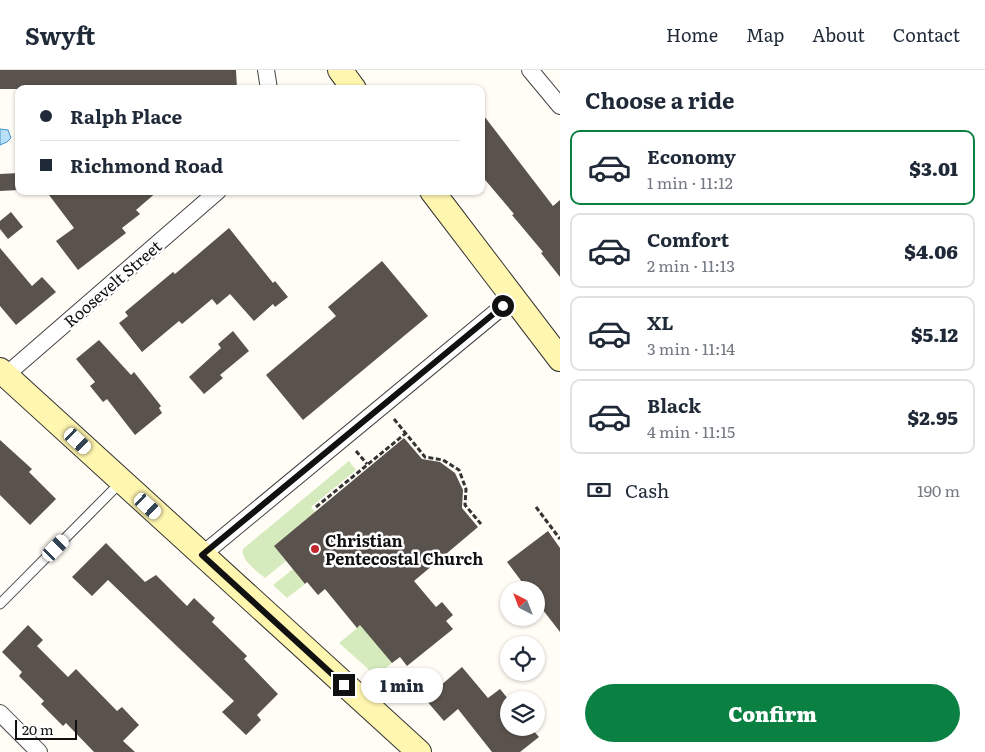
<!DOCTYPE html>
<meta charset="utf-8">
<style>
:root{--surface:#fff;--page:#f2f2f3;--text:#1f2937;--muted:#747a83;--line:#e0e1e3;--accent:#0b8043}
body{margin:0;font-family:Literata,serif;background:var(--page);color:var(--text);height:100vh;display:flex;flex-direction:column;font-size:19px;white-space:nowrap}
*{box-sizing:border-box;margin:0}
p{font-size:16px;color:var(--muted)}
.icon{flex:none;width:28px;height:28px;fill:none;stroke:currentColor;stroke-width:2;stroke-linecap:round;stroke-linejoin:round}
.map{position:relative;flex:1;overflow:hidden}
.drawer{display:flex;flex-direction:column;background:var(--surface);width:425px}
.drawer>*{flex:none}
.banner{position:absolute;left:15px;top:15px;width:470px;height:110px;border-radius:10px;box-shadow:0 1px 4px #0004;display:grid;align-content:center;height:110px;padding:0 25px;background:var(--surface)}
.needle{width:32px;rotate:318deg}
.buttons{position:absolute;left:500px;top:511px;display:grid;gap:10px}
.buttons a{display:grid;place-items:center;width:45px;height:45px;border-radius:50%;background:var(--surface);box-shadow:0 1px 4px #0004;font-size:25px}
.scale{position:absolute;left:15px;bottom:12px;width:62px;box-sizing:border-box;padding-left:5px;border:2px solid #111;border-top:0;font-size:14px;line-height:18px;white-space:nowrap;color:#111;-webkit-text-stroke:4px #fff;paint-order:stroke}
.end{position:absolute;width:22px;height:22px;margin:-11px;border:6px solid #111;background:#fff;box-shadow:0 0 0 2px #fff}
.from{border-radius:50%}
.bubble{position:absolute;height:35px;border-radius:18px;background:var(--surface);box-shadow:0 1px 4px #0004;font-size:16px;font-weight:800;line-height:35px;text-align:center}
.car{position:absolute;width:15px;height:30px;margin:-15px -8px;border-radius:6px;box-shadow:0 0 4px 1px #0007;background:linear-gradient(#fff 24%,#345 0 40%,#fff 0 76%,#345 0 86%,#fff 0)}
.banner b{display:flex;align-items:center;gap:18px;height:48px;font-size:19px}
.banner b+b{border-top:1px solid var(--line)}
.banner i{width:12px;height:12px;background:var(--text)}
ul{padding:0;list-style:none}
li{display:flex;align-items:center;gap:15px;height:75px;margin:0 10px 8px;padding:0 15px;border:2px solid var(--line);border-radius:10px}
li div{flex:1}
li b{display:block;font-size:19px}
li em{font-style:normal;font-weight:800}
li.active{border-color:var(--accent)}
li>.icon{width:45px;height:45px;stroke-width:1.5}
h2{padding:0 25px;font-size:22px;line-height:60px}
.pay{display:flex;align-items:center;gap:12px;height:55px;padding:0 25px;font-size:19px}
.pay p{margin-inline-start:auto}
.cta{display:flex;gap:10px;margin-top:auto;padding:10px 25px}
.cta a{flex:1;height:58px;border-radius:30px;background:var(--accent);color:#fff;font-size:20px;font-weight:800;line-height:58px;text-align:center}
header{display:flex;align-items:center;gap:30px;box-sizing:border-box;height:70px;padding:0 25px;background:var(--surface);border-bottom:1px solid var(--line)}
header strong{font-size:24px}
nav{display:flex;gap:28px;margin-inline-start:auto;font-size:18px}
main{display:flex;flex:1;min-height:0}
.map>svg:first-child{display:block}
.green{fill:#d5ebbd}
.water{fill:#b9e0f7;stroke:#3f96cf}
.building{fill:#5a524d}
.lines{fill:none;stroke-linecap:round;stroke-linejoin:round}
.lane-casing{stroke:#444;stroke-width:11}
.street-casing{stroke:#444;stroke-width:18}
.secondary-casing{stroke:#333;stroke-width:26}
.path{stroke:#333;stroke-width:3;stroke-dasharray:5 2.5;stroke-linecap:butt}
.lane{stroke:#fff;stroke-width:9}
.street{stroke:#fff;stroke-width:16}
.secondary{stroke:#fff6b0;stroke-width:24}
.route{stroke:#111;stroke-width:6}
.poi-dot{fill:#c4262e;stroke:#fff;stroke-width:2}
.labels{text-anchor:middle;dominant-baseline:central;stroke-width:5;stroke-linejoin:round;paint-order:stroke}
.street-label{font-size:16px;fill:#111;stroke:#fff}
.poi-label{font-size:16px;font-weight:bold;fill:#111;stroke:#fff;text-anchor:start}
</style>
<header>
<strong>Swyft</strong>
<nav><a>Home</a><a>Map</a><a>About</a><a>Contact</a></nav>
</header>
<main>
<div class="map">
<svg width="560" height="682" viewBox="0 0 560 682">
<rect width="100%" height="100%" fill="#fffdf5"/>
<path class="green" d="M349 391 356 400 311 437 315 442 274 476 286 491 265 508C257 501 240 490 243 479Z
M293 499 305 514 287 528 273 515Z
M374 544 392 593 376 606 339 573Z"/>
<path class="water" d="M0 59 8 60 11 68 7 72 0 75Z"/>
<path class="building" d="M0 0H236L237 19H0Z
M481 42 553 136 560 130V207L541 183 543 182 512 145 514 144 481 105Z
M19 103V120L0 121V104Z
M46 121H158L136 140 140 144 122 158 126 163 78 200 56 171 74 158Z
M11 142 23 157 8 169 0 159V151Z
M229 158 273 213 275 211 288 227 275 237 273 234 254 251 230 224 217 235 212 229 182 254 179 251 142 282 119 253 128 246 125 242 173 202 175 204Z
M0 178 32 216 42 207 56 222 16 255 0 236Z
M382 191 428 246 303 350 266 305 336 246 328 237Z
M233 261 249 281 220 305 223 308 204 324 189 307 221 278 218 274Z
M99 270 131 305 134 302 161 336 159 338 162 343 135 365 107 329 103 332 90 316 95 312 76 289Z
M404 368 422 389 440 392 455 403 463 420 462 438 478 457 414 511 436 537 442 532 453 545 446 551 453 559 407 596 400 587 392 593 360 555 357 558 325 519 318 525 307 512 305 514 274 476Z
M0 370 32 399 29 402 56 429 30 455 0 425Z
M548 461 560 478V562L536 531V520H528L507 492Z
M106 473 145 512 156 505 187 536 194 528 215 548 212 552 247 586 244 589 278 624 257 645 261 650 246 665 222 642 234 631 108 510 92 526 72 507Z
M28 555 43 570 37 576 68 607 76 599 117 641 122 637 139 655 123 671 135 682H94L66 653 63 656 41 634 44 631 19 606 22 602 2 582Z
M462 597 488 628 500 619 509 630V658H531L539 667 520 682H492L458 639 444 651 425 629Z"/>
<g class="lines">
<defs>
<path id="lane" d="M0 534 121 412"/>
<path id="street" d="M266 0 269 19
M530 0 560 36
M6 305 218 121
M202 485 513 228
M0 643 39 682"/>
<path id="secondary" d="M340 0 354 19
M432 121 560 289
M0 300 419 682"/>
</defs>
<use href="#lane" class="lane-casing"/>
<use href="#street" class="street-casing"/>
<use href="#secondary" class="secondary-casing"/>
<path class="path" d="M394 349 425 387 443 390 459 400 466 419 465 435 481 454
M356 381 367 394
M316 437 406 363
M536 437 560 469"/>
<use href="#lane" class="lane"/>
<use href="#street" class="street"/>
<use href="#secondary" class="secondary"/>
</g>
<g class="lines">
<path class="route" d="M344 615 202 485 503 236"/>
</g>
<circle class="poi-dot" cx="315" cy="479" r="5"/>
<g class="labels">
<g class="street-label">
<text transform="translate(112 213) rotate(-41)">Roosevelt Street</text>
</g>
<g class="poi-label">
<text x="325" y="470">Christian<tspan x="325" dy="18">Pentecostal Church</tspan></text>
</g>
</g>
</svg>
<div class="buttons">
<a><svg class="needle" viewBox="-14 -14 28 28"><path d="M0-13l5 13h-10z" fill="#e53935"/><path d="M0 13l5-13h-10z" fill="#747a83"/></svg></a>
<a><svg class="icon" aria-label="locate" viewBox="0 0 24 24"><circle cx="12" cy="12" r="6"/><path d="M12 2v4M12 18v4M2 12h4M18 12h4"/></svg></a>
<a><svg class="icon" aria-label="layers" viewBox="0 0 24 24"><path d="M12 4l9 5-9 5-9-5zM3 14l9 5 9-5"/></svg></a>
</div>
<div class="scale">20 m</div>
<i class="end from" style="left:503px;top:236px"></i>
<i class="end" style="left:344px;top:615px"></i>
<div class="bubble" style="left:361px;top:598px;width:82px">1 min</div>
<i class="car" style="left:78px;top:371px;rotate:133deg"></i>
<i class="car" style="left:148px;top:436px;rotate:132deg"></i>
<i class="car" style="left:56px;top:478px;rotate:44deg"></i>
<div class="banner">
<b><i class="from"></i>Ralph Place</b>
<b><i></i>Richmond Road</b>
</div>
</div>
<section class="drawer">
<h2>Choose a ride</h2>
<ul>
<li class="active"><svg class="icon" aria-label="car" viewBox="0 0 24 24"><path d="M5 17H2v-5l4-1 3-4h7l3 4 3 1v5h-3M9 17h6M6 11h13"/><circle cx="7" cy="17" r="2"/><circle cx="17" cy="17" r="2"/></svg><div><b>Economy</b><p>1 min · 11:12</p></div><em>$3.01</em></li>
<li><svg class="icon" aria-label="car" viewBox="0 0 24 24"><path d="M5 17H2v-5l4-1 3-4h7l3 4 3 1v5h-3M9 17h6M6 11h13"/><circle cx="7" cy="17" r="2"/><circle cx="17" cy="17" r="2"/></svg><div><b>Comfort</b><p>2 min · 11:13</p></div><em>$4.06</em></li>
<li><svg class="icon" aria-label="car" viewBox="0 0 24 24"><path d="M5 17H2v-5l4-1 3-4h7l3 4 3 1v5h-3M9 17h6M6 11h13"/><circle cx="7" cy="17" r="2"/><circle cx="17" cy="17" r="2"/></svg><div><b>XL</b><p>3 min · 11:14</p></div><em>$5.12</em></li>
<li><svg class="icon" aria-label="car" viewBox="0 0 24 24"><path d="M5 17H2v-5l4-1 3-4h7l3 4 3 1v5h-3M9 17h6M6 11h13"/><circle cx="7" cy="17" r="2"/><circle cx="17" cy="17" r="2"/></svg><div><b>Black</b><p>4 min · 11:15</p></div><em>$2.95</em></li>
</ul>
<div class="pay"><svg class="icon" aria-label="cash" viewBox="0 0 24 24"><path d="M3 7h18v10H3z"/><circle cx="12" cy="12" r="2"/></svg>Cash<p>190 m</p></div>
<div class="cta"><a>Confirm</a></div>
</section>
</main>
